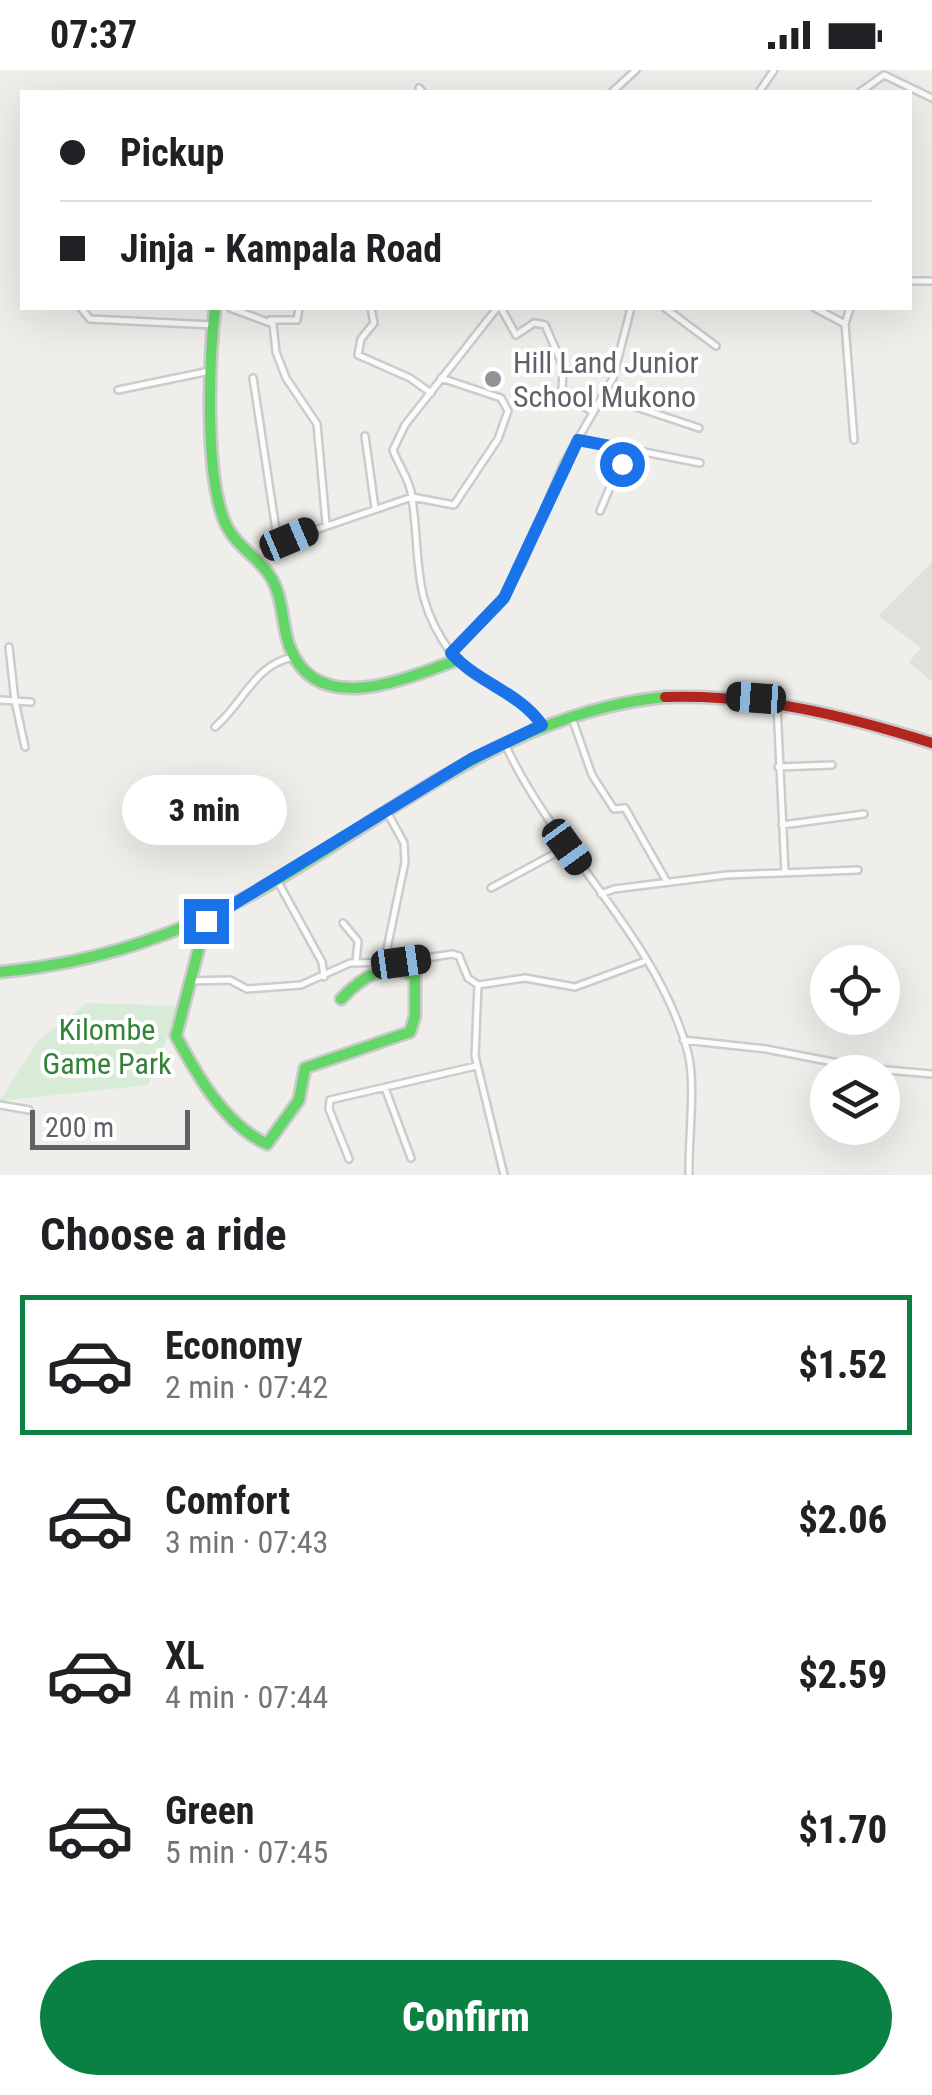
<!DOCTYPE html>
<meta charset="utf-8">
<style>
:root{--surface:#fff;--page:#f2f2f2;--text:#202124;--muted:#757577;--line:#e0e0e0;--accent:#0b8043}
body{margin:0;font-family:"Roboto Condensed",sans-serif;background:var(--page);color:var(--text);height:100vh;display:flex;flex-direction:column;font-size:38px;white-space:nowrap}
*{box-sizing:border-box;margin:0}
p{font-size:32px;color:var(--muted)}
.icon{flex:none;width:55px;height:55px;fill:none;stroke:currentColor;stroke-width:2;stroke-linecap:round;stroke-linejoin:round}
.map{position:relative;height:1105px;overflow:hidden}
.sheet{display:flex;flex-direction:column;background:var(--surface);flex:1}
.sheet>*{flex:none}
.guide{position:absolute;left:20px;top:20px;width:892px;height:220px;border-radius:0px;box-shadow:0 10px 40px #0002;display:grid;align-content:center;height:220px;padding:0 40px;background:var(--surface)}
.buttons{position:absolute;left:810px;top:875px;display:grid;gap:20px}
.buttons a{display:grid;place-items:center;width:90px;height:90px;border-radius:50%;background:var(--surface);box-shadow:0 10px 40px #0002;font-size:50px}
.scale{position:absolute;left:30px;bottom:25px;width:160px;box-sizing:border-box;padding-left:10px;border:5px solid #5f6368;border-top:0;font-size:28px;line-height:35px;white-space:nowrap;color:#5f6368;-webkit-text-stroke:8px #fff;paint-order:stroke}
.end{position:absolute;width:45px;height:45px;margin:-22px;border:12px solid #1a73e8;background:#fff;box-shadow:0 0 0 5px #fff}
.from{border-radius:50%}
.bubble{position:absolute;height:70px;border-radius:35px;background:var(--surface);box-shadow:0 10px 40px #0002;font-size:32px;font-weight:800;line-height:70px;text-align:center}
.car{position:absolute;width:30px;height:60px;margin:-30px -15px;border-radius:12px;box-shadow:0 0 8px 2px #0007;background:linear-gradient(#222 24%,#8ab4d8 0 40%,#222 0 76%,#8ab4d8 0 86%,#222 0)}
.guide b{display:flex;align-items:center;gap:35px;height:95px;font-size:38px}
.guide b+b{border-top:2px solid var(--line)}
.guide i{width:25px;height:25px;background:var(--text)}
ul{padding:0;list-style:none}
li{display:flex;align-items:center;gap:30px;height:140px;margin:0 20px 15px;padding:0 20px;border:5px solid transparent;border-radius:0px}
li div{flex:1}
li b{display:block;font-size:38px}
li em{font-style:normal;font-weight:800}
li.on{border-color:var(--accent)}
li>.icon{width:90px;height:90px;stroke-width:1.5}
h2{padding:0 40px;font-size:45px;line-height:120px}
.button{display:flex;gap:20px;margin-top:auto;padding:20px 40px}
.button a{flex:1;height:115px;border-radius:60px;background:var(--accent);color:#fff;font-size:40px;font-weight:800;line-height:115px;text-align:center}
.status{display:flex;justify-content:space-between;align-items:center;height:70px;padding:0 50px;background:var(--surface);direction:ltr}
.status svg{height:28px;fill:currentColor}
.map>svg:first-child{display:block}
.education{fill:#e2e0da}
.green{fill:#d8ebd6}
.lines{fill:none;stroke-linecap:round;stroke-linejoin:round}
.street-casing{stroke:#cbcccc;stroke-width:10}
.fast-casing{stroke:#cacacb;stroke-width:15}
.jam-casing{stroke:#cacacb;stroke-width:15}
.street{stroke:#fdfcfc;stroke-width:5}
.fast{stroke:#63d668;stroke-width:10}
.jam{stroke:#b3261e;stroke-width:10}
.route{stroke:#1a73e8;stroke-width:12}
.poi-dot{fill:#919496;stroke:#fff;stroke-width:4}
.labels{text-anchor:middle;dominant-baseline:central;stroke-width:8;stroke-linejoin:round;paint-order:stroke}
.poi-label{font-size:30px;fill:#5f6368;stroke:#fff;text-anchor:start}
.park-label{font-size:30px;fill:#348238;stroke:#fff}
</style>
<div class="status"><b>07:37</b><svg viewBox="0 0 49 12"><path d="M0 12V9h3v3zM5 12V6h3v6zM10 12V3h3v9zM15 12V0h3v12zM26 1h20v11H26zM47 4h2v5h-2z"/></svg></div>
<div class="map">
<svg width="932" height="1105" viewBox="0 0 932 1105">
<rect width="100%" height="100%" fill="#efeeea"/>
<path class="education" d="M932 492V612L909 592 921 578 878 546Z"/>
<path class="green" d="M87 933 180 936 148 1015 0 1031 37 972Z"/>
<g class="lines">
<defs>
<path id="street" d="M419 18 423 22
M612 22 636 0
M759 22 774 0
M860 22 884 5 932 28
M910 211H932
M81 238 90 249 213 255
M230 238 273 254 276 282 286 308 317 354 326 453
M371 238 374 253 361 269 358 285 410 308 431 323
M497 238 405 355 393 380C398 394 408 407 411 422 422 486 409 527 452 584 477 616 519 622 543 655
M501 238 516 265 534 253 545 255 563 296 562 323 591 341
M665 238 716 276
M815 238 845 254
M850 238 845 254 854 370
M270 250H297L299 238
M253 308 276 460 283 471 412 427 454 435 498 369 508 341 501 328 441 308
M118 320 210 301
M603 326 699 358
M365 366 375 438
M578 369 700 393
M600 441 626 379
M9 577 15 631 31 632
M451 583 498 536 522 494 563 395 613 308 631 238
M0 630 15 631 25 677
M777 636 785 802
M572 648 592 705 614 739 625 738 667 812
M215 657C244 633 254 594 294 587
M505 674C553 780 658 868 688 983 696 1015 688 1070 689 1105
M778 697 832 695
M782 755 864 744
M278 812 322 892 324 907
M491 818 567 777
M601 824 614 819 727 805 858 800
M343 853 358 871 356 892
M384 893 405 792 404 773 387 742
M189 911 230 910 247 919 301 915 350 893 401 892 452 884 459 886 468 908 478 915
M478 915 475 986 504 1105
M478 915 525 908 575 917 643 892
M683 970 766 979 864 998 932 1004
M385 1018 411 1088
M0 1035 29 1040
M349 1089 329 1039 330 1030 476 996"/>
<path id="fast" d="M215 238C209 290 204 411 227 457 238 478 261 489 272 509 283 529 282 554 289 575 316 650 407 608 457 590
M206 851 176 966C197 1005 225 1055 267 1074L299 1030 305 998 410 962 415 946V906C385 891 362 907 341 929
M0 902C96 893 181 865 265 817 394 743 510 642 665 627"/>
<path id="jam" d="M665 627C758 624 843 645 932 673"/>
</defs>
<use href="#street" class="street-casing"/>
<use href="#fast" class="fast-casing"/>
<use href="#jam" class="jam-casing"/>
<use href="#street" class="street"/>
<use href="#fast" class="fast"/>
<use href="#jam" class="jam"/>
</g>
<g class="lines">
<path class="route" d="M206 851 471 689 542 655C519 622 478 613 451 583L504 528 578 370 626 379 622 394"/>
</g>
<circle class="poi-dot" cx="493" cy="309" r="10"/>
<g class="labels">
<g class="poi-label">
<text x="513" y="292">Hill Land Junior<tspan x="513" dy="34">School Mukono</tspan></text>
</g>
<g class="park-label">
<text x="107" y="959">Kilombe<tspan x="107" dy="34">Game Park</tspan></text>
</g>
</g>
</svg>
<div class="buttons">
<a><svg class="icon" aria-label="locate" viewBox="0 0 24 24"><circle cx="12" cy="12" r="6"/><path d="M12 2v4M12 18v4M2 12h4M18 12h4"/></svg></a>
<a><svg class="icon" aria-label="layers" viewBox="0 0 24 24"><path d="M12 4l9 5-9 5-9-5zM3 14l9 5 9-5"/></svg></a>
</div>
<div class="scale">200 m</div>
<i class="end from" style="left:622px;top:394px"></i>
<i class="end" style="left:206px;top:851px"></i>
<div class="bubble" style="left:122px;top:705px;width:165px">3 min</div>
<i class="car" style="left:289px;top:469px;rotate:67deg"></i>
<i class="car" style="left:756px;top:628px;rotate:274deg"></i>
<i class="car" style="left:567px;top:777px;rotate:144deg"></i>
<i class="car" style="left:401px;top:892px;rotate:82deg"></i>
<div class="guide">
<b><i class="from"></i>Pickup</b>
<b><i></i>Jinja - Kampala Road</b>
</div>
</div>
<section class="sheet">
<h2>Choose a ride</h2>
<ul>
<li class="on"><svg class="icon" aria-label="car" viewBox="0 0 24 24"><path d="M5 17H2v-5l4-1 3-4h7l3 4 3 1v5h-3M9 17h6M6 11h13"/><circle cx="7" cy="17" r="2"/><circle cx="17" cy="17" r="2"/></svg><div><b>Economy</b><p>2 min · 07:42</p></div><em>$1.52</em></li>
<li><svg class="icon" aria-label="car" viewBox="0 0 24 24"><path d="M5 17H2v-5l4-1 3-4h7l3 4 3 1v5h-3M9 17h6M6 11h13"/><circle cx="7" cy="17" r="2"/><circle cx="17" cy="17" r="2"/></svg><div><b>Comfort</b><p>3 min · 07:43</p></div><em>$2.06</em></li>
<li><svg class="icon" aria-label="car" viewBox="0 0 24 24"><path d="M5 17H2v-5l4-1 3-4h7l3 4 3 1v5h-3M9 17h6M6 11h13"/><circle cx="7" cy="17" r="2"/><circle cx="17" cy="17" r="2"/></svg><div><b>XL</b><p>4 min · 07:44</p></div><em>$2.59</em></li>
<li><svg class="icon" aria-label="car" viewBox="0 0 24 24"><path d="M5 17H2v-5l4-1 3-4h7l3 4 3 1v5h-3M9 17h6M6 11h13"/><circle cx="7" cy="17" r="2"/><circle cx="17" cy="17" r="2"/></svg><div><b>Green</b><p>5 min · 07:45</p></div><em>$1.70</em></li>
</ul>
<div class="button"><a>Confirm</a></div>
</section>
